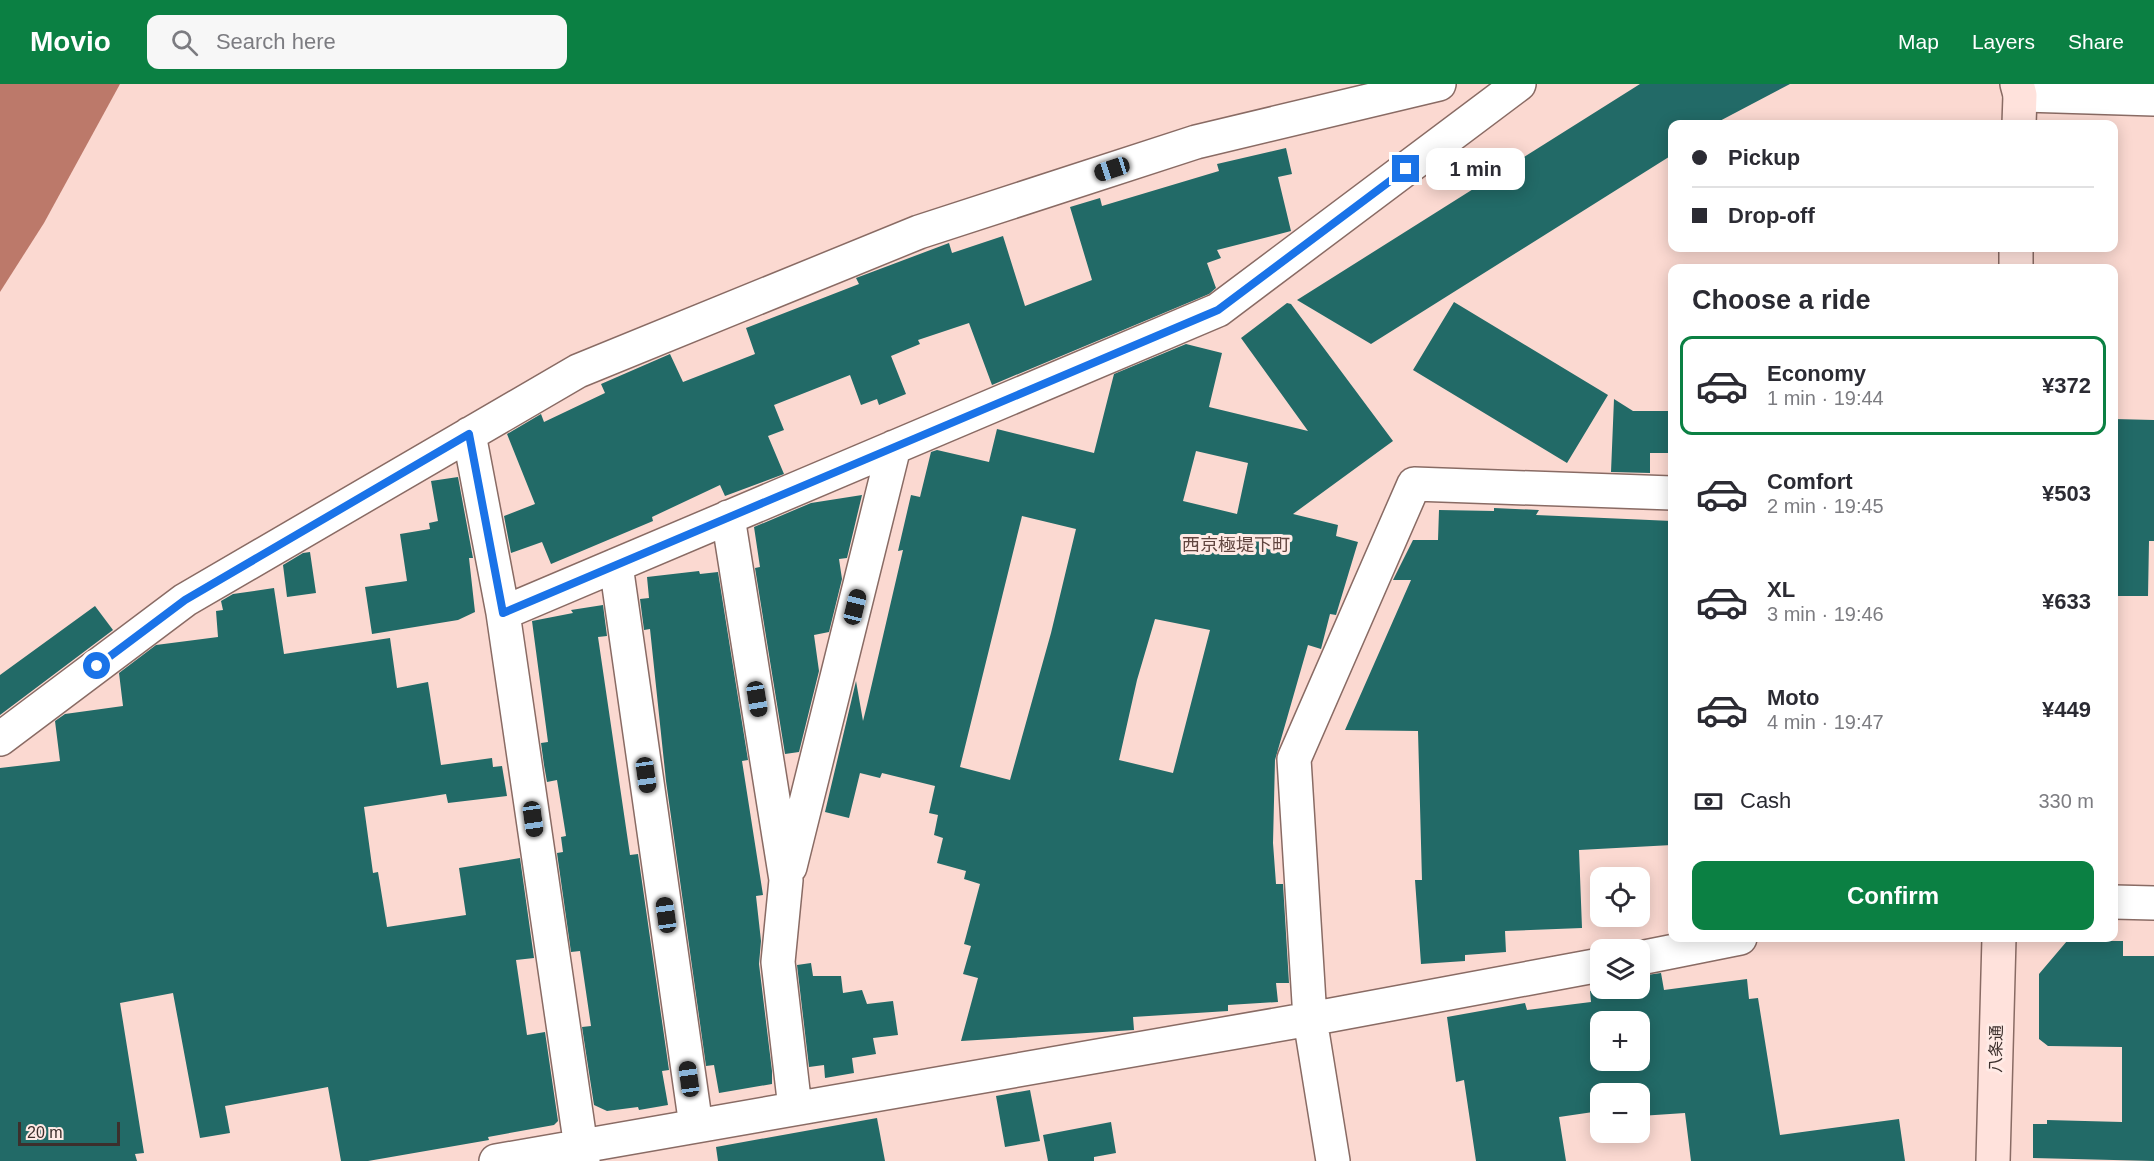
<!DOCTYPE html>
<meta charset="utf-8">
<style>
:root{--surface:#fff;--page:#f7f7f7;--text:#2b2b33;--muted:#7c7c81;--line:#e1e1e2;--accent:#0b8043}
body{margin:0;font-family:Arial,"Noto Sans JP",sans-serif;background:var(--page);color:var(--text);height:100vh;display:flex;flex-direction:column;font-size:22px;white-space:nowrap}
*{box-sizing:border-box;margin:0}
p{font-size:20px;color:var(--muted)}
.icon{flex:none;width:33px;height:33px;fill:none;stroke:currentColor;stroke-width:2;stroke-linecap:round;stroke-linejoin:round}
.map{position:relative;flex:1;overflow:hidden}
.drawer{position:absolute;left:1668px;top:180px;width:450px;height:678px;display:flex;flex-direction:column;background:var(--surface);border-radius:12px;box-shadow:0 3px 15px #0003}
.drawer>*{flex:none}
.guide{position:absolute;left:1668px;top:36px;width:450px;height:132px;border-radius:12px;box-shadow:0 3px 15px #0003;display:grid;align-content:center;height:132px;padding:0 24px;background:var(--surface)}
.buttons{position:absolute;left:1590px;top:783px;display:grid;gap:12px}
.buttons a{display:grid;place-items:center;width:60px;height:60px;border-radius:12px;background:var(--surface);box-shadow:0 3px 15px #0003;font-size:30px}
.scale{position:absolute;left:18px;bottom:15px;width:102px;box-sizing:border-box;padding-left:6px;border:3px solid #3c2f2c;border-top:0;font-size:16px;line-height:21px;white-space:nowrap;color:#3c2f2c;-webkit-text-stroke:4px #ffeae5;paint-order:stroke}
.end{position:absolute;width:27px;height:27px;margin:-14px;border:8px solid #1a73e8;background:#fff;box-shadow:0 0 0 3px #fff}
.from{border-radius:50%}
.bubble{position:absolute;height:42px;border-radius:12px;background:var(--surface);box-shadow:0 3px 15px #0003;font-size:20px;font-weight:600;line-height:42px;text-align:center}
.car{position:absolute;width:18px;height:36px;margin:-18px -9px;border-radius:8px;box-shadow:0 0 4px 2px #0007;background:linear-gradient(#222 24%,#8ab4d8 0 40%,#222 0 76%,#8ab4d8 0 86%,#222 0)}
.guide b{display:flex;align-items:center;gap:21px;height:57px;font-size:22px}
.guide b+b{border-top:2px solid var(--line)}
.guide i{width:15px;height:15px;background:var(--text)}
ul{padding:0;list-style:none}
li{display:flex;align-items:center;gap:18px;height:99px;margin:0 12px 9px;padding:0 12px;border:3px solid transparent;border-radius:12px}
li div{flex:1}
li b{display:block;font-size:22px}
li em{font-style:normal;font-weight:600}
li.active{border-color:var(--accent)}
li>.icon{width:54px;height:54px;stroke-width:1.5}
h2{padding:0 24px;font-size:27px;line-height:72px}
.pay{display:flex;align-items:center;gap:15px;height:66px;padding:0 24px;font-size:22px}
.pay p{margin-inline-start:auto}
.button{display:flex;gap:12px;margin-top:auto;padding:12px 24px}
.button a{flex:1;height:69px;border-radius:12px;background:var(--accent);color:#fff;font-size:24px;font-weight:600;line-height:69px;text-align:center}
header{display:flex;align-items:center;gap:36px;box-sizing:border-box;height:84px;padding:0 30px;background:var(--accent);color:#fff}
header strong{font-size:28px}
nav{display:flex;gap:33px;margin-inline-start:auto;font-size:21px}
.search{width:420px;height:54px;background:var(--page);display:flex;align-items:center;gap:15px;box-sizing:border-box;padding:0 21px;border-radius:12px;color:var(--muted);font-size:22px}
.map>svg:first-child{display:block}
.water{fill:#bc796a}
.building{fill:#226a67;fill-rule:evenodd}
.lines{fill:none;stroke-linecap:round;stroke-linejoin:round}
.minor-casing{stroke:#896b64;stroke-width:36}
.secondary-casing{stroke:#896b64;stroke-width:36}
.minor{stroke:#fff;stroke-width:33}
.secondary{stroke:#ffe2dc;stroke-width:33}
.route{stroke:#1a73e8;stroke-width:8}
.labels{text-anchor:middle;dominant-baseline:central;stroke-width:6;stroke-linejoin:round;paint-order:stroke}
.street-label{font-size:16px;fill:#3c2f2c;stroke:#ffeae5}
.neighbourhood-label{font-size:18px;fill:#61453f;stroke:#ffeae5}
</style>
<header>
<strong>Movio</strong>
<div class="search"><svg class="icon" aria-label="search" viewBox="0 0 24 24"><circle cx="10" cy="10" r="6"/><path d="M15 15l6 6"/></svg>Search here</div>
<nav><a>Map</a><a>Layers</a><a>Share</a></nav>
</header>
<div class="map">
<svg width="2154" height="1077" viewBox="0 0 2154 1077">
<rect width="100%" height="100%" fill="#fbd9d1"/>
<path class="water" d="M0 0H120L44 139 0 208Z"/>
<path class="building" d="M1640 0H1790L1714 40H1672V71L1371 260 1297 216Z
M1286 64 1292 90 1278 93 1291 147 1217 166 1221 174 1207 179 1216 204 1209 210 992 301 969 239 918 256 920 260 891 272 906 310 879 321 877 315 861 321 850 291 774 321 784 346 768 352 784 390 725 412 720 401 652 433 653 437 551 480 542 458 511 469 504 432 535 420 507 350 541 330 544 338 605 309 601 300 670 270 683 298 755 270 746 244 859 200 856 194 949 159 952 169 1003 152 1025 222 1092 196 1070 123 1100 114 1102 122 1219 87 1217 80Z
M1454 218 1608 311 1567 379 1413 286Z
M1287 219 1291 220 1393 357 1293 430 1338 441 1336 452 1358 458 1336 531 1330 530 1321 565 1308 561 1275 676 1273 759 1276 800H1283L1289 899H1276L1278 918 1228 921V927L1133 933 1134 946 961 957 978 894 963 890 971 862 964 860 980 800 964 795 966 787 937 779 943 754 934 751 938 731 929 729 935 702 882 689 880 694 860 689 849 734 825 728 856 597 863 637 867 621 903 466 898 467 911 411 920 413 931 368 937 366 989 378 997 345 1094 369 1114 290 1186 260 1222 269 1209 323 1308 347 1241 254ZM1196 367 1248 379 1237 430 1183 417ZM1022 432 1076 445 1051 549 1010 696 960 683ZM1155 535 1210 546 1173 689 1119 676 1137 596Z
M1614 315 1633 327H1672V369H1650V389L1611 388Z
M2114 335 2154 336V457H2149L2148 512H2114Z
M458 393 473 474H469L475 528 458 536 372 550 365 503 407 497 400 450 430 445 429 439 438 437 431 397Z
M862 411 847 474 839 475 842 495 829 548 814 551 819 587 799 668 785 670 755 484 760 483 754 443 811 419Z
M1494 424 1539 426 1536 431 1672 437V761L1579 766 1582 844 1505 847 1506 868 1465 871V877L1421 880 1415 796H1422L1418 647 1345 646 1411 496H1393L1413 456H1438L1439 426 1494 427Z
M310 468 316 509 287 513 283 481 303 469Z
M699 487 700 490 718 488 748 676 742 677 763 811 756 812 761 857 759 880 772 987V1000L719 1009 714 981 706 982 666 697 650 545 644 546 640 515 649 514 647 493Z
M274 504 284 570 390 554 397 604 428 598 441 681 492 674 493 683 502 682 507 712 448 719 446 710 364 723 373 789 378 788 387 843 466 831 459 784 520 774 534 874 516 876 527 951 545 948 558 1037 554 1041 488 1053 489 1056 368 1077H341L328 1003 225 1022 230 1049 200 1054 173 909 120 919 144 1069 135 1070 137 1077H0V684L60 677 55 637 65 630 123 622 119 589 156 561 218 553 216 527 223 526 221 517 233 510Z
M603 521 607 552 598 553 630 771 638 770 669 986 662 987 668 1021 639 1026 638 1023 607 1027 594 1021 582 943 591 942 580 867 571 868 557 769 563 768 561 753 566 752 557 696 547 698 544 681 541 659 548 658 532 537 573 529 571 526Z
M95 522 113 546 0 631V591Z
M2067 857H2123V872H2154V1077L2033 1074V1040H2047V1036L2122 1038V963L2048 962 2039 955V890Z
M811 879 813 892H841L843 909 862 906 867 920 893 917 898 951 873 954 876 970 852 974 854 989 825 994 824 981 809 983 797 881Z
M1661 889 1664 906 1747 895 1749 915 1758 914 1780 1051 1899 1035 1905 1077H1691L1685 1029 1640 1032V1010H1600V1027L1559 1033 1566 1077H1476L1464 996 1456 998 1447 933 1525 919 1527 926 1591 918 1590 907 1640 904V892ZM1600 938H1640V976H1600Z
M1030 1006 1040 1057 1005 1063 996 1012Z
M877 1034 885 1077H718L716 1063Z
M1111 1038 1116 1069 1094 1073V1077H1048L1043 1051Z"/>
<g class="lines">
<defs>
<path id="minor" d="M2020 11 2154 15
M469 350 503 529 583 1077
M728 433 786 796 778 878 795 1024
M616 481 696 1042
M503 529 1218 226 1519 0
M0 655 185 516 578 287 919 148 1196 58 1439 0
M790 783 894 363
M2114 818 2154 819
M1640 874 1740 854
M496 1077 1310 935 1600 881
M1333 1077 1310 935 1294 675 1414 400 1672 409"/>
<path id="secondary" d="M2017 0 2020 11 2019 40
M2016 184V164
M1993 1077 1999 854"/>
</defs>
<use href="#minor" class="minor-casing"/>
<use href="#secondary" class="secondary-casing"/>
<use href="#minor" class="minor"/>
<use href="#secondary" class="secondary"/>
</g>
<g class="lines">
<path class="route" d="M97 582 185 516 469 350 503 529 1218 226 1406 85"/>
</g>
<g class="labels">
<g class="street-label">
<text transform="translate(1996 965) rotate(-89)">八条通</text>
</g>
<g class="neighbourhood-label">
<text x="1236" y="461">西京極堤下町</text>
</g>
</g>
</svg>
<div class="buttons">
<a><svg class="icon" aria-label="locate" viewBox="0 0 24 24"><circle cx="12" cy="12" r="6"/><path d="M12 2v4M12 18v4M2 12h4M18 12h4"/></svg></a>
<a><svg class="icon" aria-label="layers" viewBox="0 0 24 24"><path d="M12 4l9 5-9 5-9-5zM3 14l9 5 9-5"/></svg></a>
<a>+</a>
<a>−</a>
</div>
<div class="scale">20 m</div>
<i class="end from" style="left:97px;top:582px"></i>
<i class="end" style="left:1406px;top:85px"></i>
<div class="bubble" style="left:1426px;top:64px;width:99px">1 min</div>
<i class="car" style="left:1112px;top:85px;rotate:252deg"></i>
<i class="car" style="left:855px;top:523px;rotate:14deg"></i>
<i class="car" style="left:757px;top:615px;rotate:171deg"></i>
<i class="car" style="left:646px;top:691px;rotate:172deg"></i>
<i class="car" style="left:533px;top:735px;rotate:172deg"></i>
<i class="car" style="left:666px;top:831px;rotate:352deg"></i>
<i class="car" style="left:689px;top:995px;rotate:352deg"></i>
<div class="guide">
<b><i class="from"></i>Pickup</b>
<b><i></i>Drop-off</b>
</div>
<section class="drawer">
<h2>Choose a ride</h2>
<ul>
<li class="active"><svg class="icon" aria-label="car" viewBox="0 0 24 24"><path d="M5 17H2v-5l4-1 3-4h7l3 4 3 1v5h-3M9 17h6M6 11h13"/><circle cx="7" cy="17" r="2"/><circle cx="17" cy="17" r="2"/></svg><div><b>Economy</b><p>1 min · 19:44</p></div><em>¥372</em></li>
<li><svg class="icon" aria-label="car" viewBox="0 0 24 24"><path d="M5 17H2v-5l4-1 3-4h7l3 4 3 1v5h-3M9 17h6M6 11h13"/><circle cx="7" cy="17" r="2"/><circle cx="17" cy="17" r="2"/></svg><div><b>Comfort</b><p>2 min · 19:45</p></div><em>¥503</em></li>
<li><svg class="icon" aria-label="car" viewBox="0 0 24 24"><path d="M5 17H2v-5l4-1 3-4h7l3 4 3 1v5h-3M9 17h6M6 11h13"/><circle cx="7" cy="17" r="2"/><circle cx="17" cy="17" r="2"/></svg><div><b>XL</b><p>3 min · 19:46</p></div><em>¥633</em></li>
<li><svg class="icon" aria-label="car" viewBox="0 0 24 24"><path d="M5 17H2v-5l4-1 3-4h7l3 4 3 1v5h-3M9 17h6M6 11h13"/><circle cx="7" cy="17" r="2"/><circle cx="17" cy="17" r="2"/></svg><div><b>Moto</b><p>4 min · 19:47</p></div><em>¥449</em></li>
</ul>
<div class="pay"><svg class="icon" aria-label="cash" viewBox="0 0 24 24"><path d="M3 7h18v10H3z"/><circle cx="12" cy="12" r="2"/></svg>Cash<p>330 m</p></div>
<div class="button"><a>Confirm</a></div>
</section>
</div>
